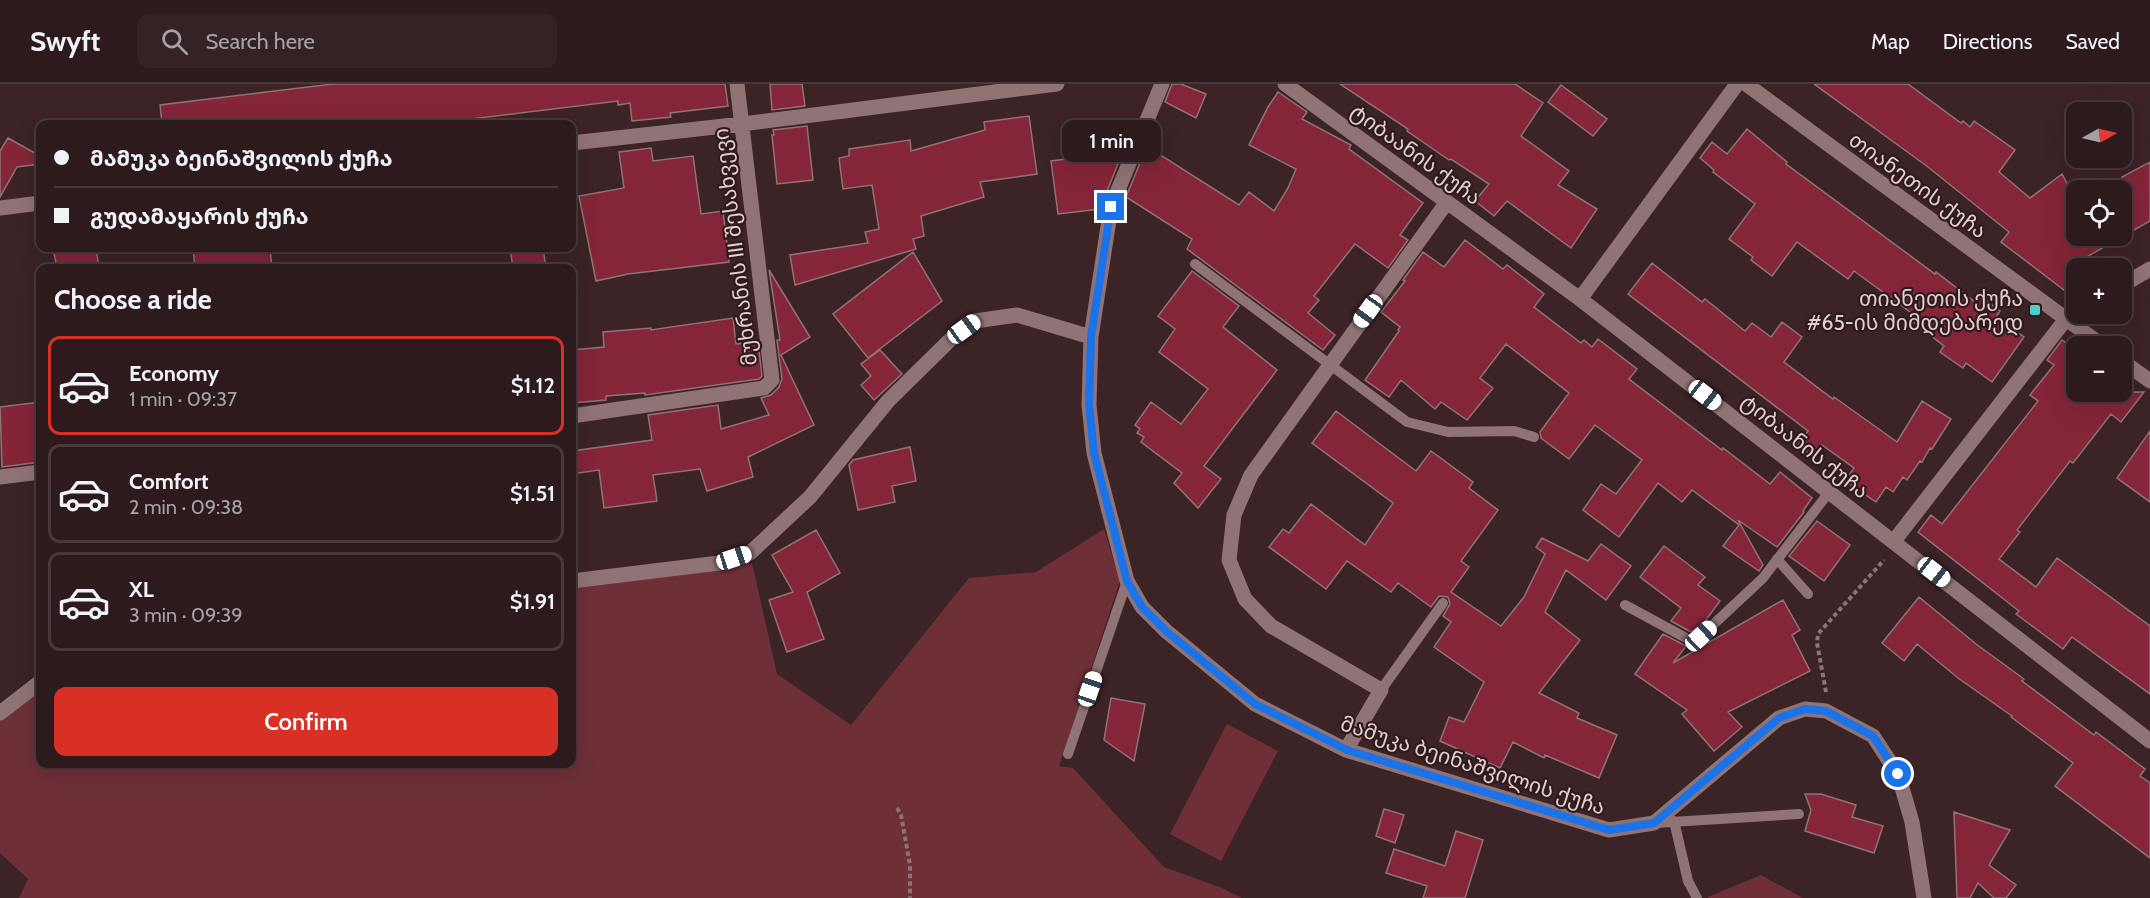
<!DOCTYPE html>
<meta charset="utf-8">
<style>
:root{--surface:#2c1a1c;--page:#342325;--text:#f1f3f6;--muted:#a6a1a3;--line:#48383b;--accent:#d93025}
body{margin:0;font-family:Cabin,"Noto Sans Georgian",sans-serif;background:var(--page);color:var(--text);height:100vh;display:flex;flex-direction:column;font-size:22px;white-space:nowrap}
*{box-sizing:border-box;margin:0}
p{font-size:20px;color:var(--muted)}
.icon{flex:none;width:33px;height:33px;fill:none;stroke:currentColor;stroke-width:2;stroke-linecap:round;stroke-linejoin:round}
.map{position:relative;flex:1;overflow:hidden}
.sheet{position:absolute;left:36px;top:180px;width:540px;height:504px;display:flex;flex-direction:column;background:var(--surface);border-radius:12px;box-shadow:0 6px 24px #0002,0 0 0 2px var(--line)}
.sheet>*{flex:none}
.top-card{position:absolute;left:36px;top:36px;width:540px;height:132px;border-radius:12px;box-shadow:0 6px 24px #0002,0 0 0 2px var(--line);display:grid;align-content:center;height:132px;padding:0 18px;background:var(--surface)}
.needle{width:39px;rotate:82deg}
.tools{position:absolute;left:2066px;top:18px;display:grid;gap:12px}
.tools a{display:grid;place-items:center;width:66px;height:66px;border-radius:12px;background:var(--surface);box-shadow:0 6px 24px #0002,0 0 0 2px var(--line);font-size:30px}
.end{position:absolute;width:27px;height:27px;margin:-14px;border:8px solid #1a73e8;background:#fff;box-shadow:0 0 0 3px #fff}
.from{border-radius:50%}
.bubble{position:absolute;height:42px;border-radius:12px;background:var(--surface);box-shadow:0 6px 24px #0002,0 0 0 2px var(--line);font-size:20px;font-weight:600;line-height:42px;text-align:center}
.car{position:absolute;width:18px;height:36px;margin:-18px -9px;border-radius:8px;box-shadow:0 0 4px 2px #0007;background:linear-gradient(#fff 24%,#345 0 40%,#fff 0 76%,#345 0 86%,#fff 0)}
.top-card b{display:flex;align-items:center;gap:21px;height:57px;font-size:22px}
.top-card b+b{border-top:2px solid var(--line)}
.top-card i{width:15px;height:15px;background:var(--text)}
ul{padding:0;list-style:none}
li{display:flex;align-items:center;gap:18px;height:99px;margin:0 12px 9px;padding:0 6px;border:3px solid var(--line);border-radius:12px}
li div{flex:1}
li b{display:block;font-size:22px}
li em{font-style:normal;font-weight:600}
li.on{border-color:var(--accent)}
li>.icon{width:54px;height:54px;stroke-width:1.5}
h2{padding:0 18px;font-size:27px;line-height:72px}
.cta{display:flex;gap:12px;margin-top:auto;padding:12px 18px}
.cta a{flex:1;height:69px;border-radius:12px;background:var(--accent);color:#fff;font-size:24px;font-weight:600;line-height:69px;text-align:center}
header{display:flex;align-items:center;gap:36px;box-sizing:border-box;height:84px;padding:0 30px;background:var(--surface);border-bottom:2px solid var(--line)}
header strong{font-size:28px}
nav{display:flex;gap:33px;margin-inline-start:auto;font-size:21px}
.search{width:420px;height:54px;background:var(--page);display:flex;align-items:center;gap:15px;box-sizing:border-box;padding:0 21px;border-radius:12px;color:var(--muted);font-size:22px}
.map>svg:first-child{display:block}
.green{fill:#6f2f39}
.building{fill:#842539;stroke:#907375;stroke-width:1.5}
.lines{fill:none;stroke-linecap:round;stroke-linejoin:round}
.path{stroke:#897476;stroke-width:4;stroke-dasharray:4.5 3;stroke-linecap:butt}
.lane{stroke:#907375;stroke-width:10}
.street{stroke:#907375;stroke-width:15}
.route{stroke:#1a73e8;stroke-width:8}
.poi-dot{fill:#52cdcd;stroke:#311a1c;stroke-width:2}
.labels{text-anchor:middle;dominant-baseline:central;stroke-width:4.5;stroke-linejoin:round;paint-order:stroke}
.street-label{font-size:21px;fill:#e1d0d1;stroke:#311a1c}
.poi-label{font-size:21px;fill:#e1d0d1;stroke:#311a1c;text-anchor:end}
</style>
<header>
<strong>Swyft</strong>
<div class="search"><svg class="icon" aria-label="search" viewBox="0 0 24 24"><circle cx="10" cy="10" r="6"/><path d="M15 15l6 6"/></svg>Search here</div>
<nav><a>Map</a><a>Directions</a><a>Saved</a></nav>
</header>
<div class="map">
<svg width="2150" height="814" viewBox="0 0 2150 814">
<rect width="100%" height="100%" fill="#3b2326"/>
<path class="green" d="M1104 445 1120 497 1059 682 1073 684 1164 783 1222 804 1242 814H19L28 795 0 769V633L40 605V680H572V501L752 479 777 590 851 641 969 494 1036 488Z
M1227 640 1278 667 1221 777 1170 750Z
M1761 791 1803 814H1708V813Z"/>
<path class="building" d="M333 0H725L728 22 670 29 671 33 632 37 630 19 618 21V17L429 40H162L160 21Z
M770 0H802L805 22 772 26Z
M1172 0H1181L1206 10 1196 34 1165 18Z
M1340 0H1515L1543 19 1521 52 1569 87 1558 101 1597 125 1571 164 1507 117 1494 132 1475 117 1489 100 1451 75 1449 76 1407 47 1408 45Z
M1814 0H1908L1961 39 1963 37 1970 43 1974 37 2015 66 1999 88 2030 114 2062 90 2076 116V152H2121L2122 93 2150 78V137L2076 179V198L2064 206 2001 158 2009 148 1928 83Z
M1561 1 1607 35 1593 52 1548 18Z
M1278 8 1307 28 1302 35 1351 61 1349 65 1423 119 1400 151 1408 156 1388 184 1355 160 1314 212 1319 216 1308 229 1335 251 1323 266 1187 165 1192 155 1126 113 1146 64 1148 63 1239 121 1249 108 1274 127 1288 104 1296 85 1249 61 1268 23Z
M1029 32 1037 90 980 98 984 113 921 132 924 152 913 155 916 165 795 201 790 171 868 159 865 148 879 145 872 101 843 105 839 74 849 72V65L910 56 911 67 985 46 984 38Z
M807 42 813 96 777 100 772 51H774L773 46Z
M1747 45 1787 78 1786 80 1935 190 1936 188 1975 218 1980 212 2000 227 1996 233 2024 253 1992 298 1966 279 1963 284 1940 268 1944 262 1909 235 1910 228 1854 187 1848 195 1797 158 1772 192 1751 176 1753 173 1729 155 1755 120 1713 88 1714 86 1700 74 1712 58 1727 70Z
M8 54 40 72V80L17 83 0 113V67Z
M651 64 653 77 693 72 701 130 723 127 729 178 628 190 596 197 579 112 624 104 619 68Z
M1124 65 1105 112 1098 110 1100 125 1058 130 1051 77 1081 73V69Z
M1465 156 1503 185 1507 181 1544 210 1534 223 1581 259 1584 256 1592 263 1598 255 1637 285 1629 295 1722 366 1723 364 1770 400 1780 388 1812 414 1803 427 1804 428 1777 463 1738 436 1763 481 1759 487 1723 462 1739 441 1692 406 1682 418 1658 399 1619 453 1583 426 1601 400 1616 410 1642 376 1595 341 1569 375 1541 354 1540 348 1569 309 1506 260 1480 294 1493 304 1467 336 1441 318 1435 325 1401 296 1389 313 1365 296 1399 247 1398 246 1400 243 1381 228 1405 197 1403 196 1423 168 1444 183Z
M53 164H96L99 184H57Z
M193 164H270L272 184H195Z
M510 164H543L546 184H513Z
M913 168 942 217 868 274 833 230Z
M1652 179 1702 218 1705 215 1745 247 1752 239 1771 253 1782 238 1802 253 1784 278 1833 315 1834 313 1897 358 1922 317 1951 335 1932 365 1930 364 1922 378 1920 377 1907 396 1903 393 1893 408 1886 403 1876 418 1845 397 1854 384 1822 361 1813 373 1798 361 1808 347 1628 210Z
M769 186 810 253 781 271 814 341 748 373 753 393 707 407 700 385 653 391 657 417 604 424 599 386 572 390V367L652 356 648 331 718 321 721 345 769 331 761 314 771 311 779 303 782 295 777 256H780Z
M1192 187 1239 222 1223 243 1277 286 1204 382 1221 395 1198 424 1174 399 1182 389 1141 358 1144 353 1137 349 1140 345 1135 341 1151 318 1181 340 1208 305 1159 268 1175 245 1158 232Z
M733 234 736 260 758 258 762 292 759 295 645 311V309L606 312V316L572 319V266L604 263 603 248 651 244V246Z
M2075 254 2076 308H2144L2121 338 2111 330 2073 379 2070 377 2017 446 2020 448 1999 475 2036 503 2057 474 2150 542V610L2072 553 2063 565 2016 530 2019 527 1918 448 1931 431 1942 440 2038 317 2030 311 2054 281 2047 276 2062 256 2069 261Z
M880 266 902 290 874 316 861 301 871 292 861 280Z
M40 318V378L2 383 0 323Z
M1336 327 1416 387 1431 367 1473 398 1469 404 1498 426 1461 477 1469 483 1451 508 1501 542 1524 513 1545 470 1536 463 1542 454 1588 477 1601 460 1631 482 1606 516 1566 486 1545 528 1580 556 1539 609 1579 629 1577 634 1617 651 1599 694 1545 671 1544 674 1513 658 1500 684 1440 657 1449 633 1464 638 1484 598 1434 563 1451 538 1443 532 1450 520 1448 513 1439 512 1431 523 1398 499 1391 508 1347 477 1326 505 1269 463 1283 445 1289 449 1311 420 1365 461 1393 419 1312 359Z
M2150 347V418L2117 394Z
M910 363 916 397 892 402 895 418 858 426 849 381 853 376Z
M1817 437 1850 461 1824 497 1789 472Z
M816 446 840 489 807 508 824 555 787 568 769 516 793 508 772 471Z
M1664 462 1705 493 1698 501 1720 517 1703 540 1691 548 1671 537 1681 524 1640 493Z
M1919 513 1976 560 2024 595 2022 597 2094 651 2096 648 2145 685 2140 692 2150 699V774L2055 702 2073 679 2011 633 2012 632 1958 594 1917 560 1904 577 1882 559Z
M1783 516 1800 546 1792 551 1810 587 1728 628 1742 643 1714 667 1682 630 1687 626 1635 590 1663 550 1686 562 1673 579Z
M1111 614 1145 620 1134 677 1104 656Z
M1805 710H1821L1856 721 1852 733 1883 742 1874 769 1805 747 1811 726Z
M1384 725 1404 731 1395 759 1376 752Z
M1954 728 2010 746 1989 781 2016 801 2006 814H1994L1978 799 1970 814H1957Z
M1456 747 1483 756 1465 814H1423L1427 802 1386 789 1394 765 1445 782Z"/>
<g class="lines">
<path class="path" d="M1826 608 1817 559 1818 550 1884 476
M897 724 901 731 910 781V814"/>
<path class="lane" d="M1195 180 1407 338 1448 348 1514 347 1534 353
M1777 475 1808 510
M1625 521 1686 554 1691 556 1701 552 1763 494 1830 407
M1381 606 1443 519
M1068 670 1127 497
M1674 737 1688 797 1697 814
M1655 739 1799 730"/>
<path class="street" d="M1162 0 1111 123 1091 253 1089 321 1094 369 1127 497 1142 523 1166 547 1255 620 1346 666 1609 746 1654 739 1779 634 1805 625 1826 627 1873 652 1898 690 1912 738 1924 814
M1285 0 1580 215 2150 657
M1746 0 2103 262
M572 59 742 40 1057 0
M0 124 40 119
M2121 202 2150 185
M1580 215 1737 0
M2121 276 2150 297
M572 332 764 304 772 296 737 0
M0 393 40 388
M1894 457 2066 235 2076 229
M572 497 719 479 750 469 810 413 888 317 953 253 975 237 1017 231 1091 253
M0 629 40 598
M1346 666 1381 606 1271 542 1245 515 1229 476 1234 431 1251 391 1447 118"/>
</g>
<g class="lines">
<path class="route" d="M1111 123 1091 253 1089 321 1094 369 1127 497 1142 523 1166 547 1255 620 1347 666 1609 746 1654 739 1779 634 1805 625 1826 627 1873 652 1898 690"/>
</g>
<rect class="poi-dot" x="2029" y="220" width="12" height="12" rx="3"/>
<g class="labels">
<g class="street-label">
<text transform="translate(1416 70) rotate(36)">ტიბაანის ქუჩა</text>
<text transform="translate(1918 101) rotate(36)">თიანეთის ქუჩა</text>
<text transform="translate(735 163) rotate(-97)">მუხრანის III შესახვევი</text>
<text transform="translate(1805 362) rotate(38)">ტიბაანის ქუჩა</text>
<text transform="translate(1473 681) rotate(18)">მამუკა ბეინაშვილის ქუჩა</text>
</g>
<g class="poi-label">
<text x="2023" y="214">თიანეთის ქუჩა<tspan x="2023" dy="24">#65-ის მიმდებარედ</tspan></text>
</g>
</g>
</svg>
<div class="tools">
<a><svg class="needle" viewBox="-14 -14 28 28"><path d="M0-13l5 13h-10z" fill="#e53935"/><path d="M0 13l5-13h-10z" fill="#a6a1a3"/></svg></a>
<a><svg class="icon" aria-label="locate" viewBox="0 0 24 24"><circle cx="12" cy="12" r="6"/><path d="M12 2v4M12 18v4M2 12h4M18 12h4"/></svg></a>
<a>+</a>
<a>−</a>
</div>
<i class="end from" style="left:1898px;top:690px"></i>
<i class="end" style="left:1111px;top:123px"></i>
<div class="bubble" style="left:1062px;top:36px;width:99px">1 min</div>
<i class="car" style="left:1368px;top:227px;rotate:216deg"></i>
<i class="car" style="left:964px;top:245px;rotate:54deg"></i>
<i class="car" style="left:1705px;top:311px;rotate:128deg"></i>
<i class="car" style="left:734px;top:474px;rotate:72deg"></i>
<i class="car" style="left:1934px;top:488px;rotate:128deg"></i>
<i class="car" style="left:1701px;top:552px;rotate:47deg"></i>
<i class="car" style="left:1090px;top:605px;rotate:19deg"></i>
<div class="top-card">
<b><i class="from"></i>მამუკა ბეინაშვილის ქუჩა</b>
<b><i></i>გუდამაყარის ქუჩა</b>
</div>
<section class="sheet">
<h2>Choose a ride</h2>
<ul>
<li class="on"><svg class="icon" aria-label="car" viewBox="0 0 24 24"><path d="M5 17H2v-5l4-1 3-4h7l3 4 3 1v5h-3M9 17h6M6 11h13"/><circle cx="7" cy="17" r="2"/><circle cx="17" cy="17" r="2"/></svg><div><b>Economy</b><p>1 min · 09:37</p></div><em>$1.12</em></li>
<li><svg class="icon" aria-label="car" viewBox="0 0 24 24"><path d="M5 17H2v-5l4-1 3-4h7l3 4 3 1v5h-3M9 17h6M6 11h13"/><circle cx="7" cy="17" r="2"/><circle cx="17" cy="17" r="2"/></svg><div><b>Comfort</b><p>2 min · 09:38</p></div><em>$1.51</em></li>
<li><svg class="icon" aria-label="car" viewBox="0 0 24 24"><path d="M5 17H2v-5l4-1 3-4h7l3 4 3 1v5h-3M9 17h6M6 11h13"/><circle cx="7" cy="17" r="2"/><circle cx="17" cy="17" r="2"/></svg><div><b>XL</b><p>3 min · 09:39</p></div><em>$1.91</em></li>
</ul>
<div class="cta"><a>Confirm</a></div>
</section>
</div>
